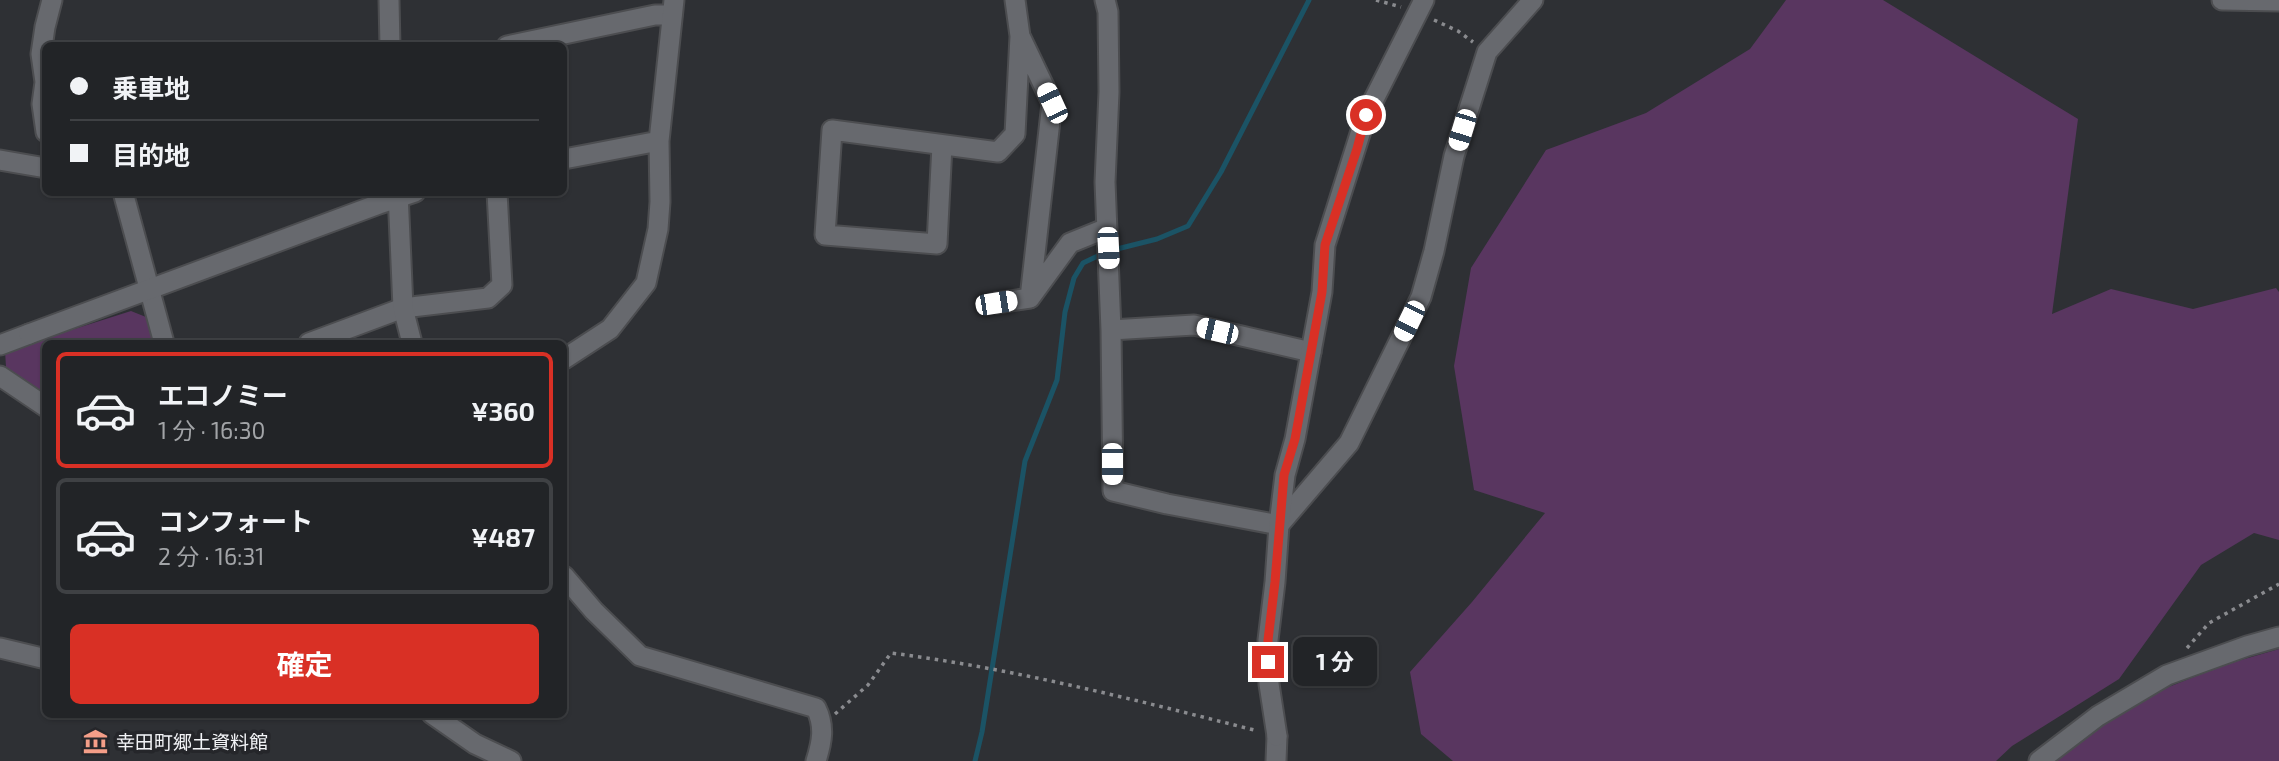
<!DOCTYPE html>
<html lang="ja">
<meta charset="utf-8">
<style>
:root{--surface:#222427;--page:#2a2c2f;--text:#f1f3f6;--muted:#a2a4a7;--line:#3f4144;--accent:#d93025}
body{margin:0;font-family:"Exo 2","Noto Sans JP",sans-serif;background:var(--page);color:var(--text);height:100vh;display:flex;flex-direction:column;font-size:26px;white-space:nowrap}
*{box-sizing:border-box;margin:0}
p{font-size:23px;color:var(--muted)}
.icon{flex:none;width:38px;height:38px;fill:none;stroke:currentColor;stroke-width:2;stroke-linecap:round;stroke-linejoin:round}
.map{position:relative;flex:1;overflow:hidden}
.drawer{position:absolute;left:42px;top:340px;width:525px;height:378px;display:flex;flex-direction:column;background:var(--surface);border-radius:10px;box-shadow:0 2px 5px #0004,0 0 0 2px var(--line)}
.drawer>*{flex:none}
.hud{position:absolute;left:42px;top:42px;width:525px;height:154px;border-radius:10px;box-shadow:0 2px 5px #0004,0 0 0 2px var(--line);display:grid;align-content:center;height:154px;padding:0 28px;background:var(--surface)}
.end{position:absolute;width:32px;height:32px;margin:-16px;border:9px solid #d93025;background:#fff;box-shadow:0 0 0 4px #fff}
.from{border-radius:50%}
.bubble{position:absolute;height:49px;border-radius:10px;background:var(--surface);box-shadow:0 2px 5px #0004,0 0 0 2px var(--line);font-size:23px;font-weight:700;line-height:49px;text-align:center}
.car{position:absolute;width:21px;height:42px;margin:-21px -10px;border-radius:9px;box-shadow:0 0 5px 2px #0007;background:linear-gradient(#fff 24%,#345 0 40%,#fff 0 76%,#345 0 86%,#fff 0)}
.hud b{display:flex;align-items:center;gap:24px;height:66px;font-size:26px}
.hud b+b{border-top:2px solid var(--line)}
.hud i{width:18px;height:18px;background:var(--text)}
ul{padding:12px 0 0;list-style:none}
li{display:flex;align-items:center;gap:21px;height:116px;margin:0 14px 10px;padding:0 14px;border:4px solid var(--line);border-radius:10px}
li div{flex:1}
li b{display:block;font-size:26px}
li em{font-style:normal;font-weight:700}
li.on{border-color:var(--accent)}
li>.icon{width:63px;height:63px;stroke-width:1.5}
.action{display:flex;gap:14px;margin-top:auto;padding:14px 28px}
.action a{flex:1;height:80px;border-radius:10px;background:var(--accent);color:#fff;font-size:28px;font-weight:700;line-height:80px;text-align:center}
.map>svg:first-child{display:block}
.green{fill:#593660}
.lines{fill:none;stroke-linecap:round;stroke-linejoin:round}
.stream{stroke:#1b5365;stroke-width:5}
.minor-casing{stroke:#4c4d50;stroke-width:23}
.tertiary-casing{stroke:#4c4d50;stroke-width:23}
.path{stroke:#8a8b8f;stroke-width:3.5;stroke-dasharray:3.5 5;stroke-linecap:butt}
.minor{stroke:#67696e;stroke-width:19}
.tertiary{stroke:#67696e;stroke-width:19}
.route{stroke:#d93025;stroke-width:9}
.labels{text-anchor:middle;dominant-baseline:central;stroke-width:7;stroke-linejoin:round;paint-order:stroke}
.poi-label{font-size:19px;fill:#f2f3f6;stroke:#25262a;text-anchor:start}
</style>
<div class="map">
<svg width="2279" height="761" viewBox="0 0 2279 761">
<rect width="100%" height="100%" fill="#2e3034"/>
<path class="green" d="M1786 0H1883L2078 119 2052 314 2111 289 2193 309 2276 288 2279 292V540L2254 533 2201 565 2119 679 2012 746 1996 761H1453L1421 734 1410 672 1472 602 1545 513 1474 490 1454 366 1471 268 1546 150 1646 113 1750 49Z
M131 311 146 317 154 343H46L45 393 6 367 5 351Z
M2279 649V761H2052L2138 699 2227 664Z"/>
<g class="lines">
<path class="stream" d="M1113 250 1157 239 1188 226 1221 172 1309 0
M975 761 982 732 1025 461 1057 380 1065 312 1074 278 1083 263 1104 253"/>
<defs>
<path id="minor" d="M1105 0 1108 12 1109 92 1105 182 1111 330 1113 491 1167 504 1279 525 1349 443 1421 297 1434 251 1454 156 1487 52 1533 0
M1021 38 1052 103 1030 298
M507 46 655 15H672
M46 132 42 104 45 82 41 54 45 27 52 0
M942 145 937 244 825 235 832 130 998 152 1015 134 1020 36 1015 0
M0 160 46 168
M123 192 164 343
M996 303 1030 298 1070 243 1107 228
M1111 330 1194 325 1311 352
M309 343 403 308 488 298 502 285 497 192
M0 345 29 334
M0 376 46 407
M564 576 594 611 640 656 816 708C825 726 822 742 816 761
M1276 761 1277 736"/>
<path id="tertiary" d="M389 0 390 46
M2222 0 2279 1
M564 159 659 141
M398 192 403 308 412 343
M29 334 379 204 415 192
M564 359 610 329 646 283 658 229 660 202 659 141 674 0
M0 648 46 659
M432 714 475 744 511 761
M1277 736 1269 684 1268 640 1275 582 1279 525 1285 475 1295 439 1322 292 1325 245 1366 115 1424 0
M2039 761 2098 716 2167 675 2247 646 2279 637"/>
</defs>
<use href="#minor" class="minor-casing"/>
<use href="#tertiary" class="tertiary-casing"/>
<path class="path" d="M1376 0 1401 7
M1434 20 1458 31 1473 42
M2187 648 2209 623 2279 584
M835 714 868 685 891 653C1016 669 1136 700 1258 731"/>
<use href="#minor" class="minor"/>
<use href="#tertiary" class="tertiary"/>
</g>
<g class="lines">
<path class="route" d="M1268 662V640L1275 582 1284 475 1295 439 1322 292 1325 245 1357 149 1366 115"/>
</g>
<defs>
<symbol id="museum-bare" viewBox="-9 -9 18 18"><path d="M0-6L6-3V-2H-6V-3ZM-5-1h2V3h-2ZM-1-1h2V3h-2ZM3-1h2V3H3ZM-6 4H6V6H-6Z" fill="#f49e88" stroke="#25262a" stroke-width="2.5" paint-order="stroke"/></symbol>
</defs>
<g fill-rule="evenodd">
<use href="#museum-bare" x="78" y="724" width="35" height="35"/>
</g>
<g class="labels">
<g class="poi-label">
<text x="116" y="741">幸田町郷土資料館</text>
</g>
</g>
</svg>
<i class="end from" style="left:1366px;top:115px"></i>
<i class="end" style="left:1268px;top:662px"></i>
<div class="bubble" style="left:1293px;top:637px;width:84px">1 分</div>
<i class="car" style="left:1052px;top:103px;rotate:335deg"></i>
<i class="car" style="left:1462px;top:130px;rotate:197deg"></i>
<i class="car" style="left:1108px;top:248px;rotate:177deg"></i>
<i class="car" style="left:996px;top:303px;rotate:81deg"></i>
<i class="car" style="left:1409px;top:321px;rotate:206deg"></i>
<i class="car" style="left:1217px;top:331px;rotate:283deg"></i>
<i class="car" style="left:1112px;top:464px;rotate:180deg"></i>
<div class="hud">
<b><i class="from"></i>乗車地</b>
<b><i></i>目的地</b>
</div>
<section class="drawer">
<ul>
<li class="on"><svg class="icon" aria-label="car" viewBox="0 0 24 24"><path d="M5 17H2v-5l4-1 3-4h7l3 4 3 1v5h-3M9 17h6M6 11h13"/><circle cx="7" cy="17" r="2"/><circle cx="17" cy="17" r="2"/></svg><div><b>エコノミー</b><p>1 分 · 16:30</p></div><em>¥360</em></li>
<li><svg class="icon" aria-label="car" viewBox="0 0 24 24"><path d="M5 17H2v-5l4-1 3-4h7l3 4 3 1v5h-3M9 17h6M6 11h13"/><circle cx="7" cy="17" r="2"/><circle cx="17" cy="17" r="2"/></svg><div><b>コンフォート</b><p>2 分 · 16:31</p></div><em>¥487</em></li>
</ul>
<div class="action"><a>確定</a></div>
</section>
</div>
